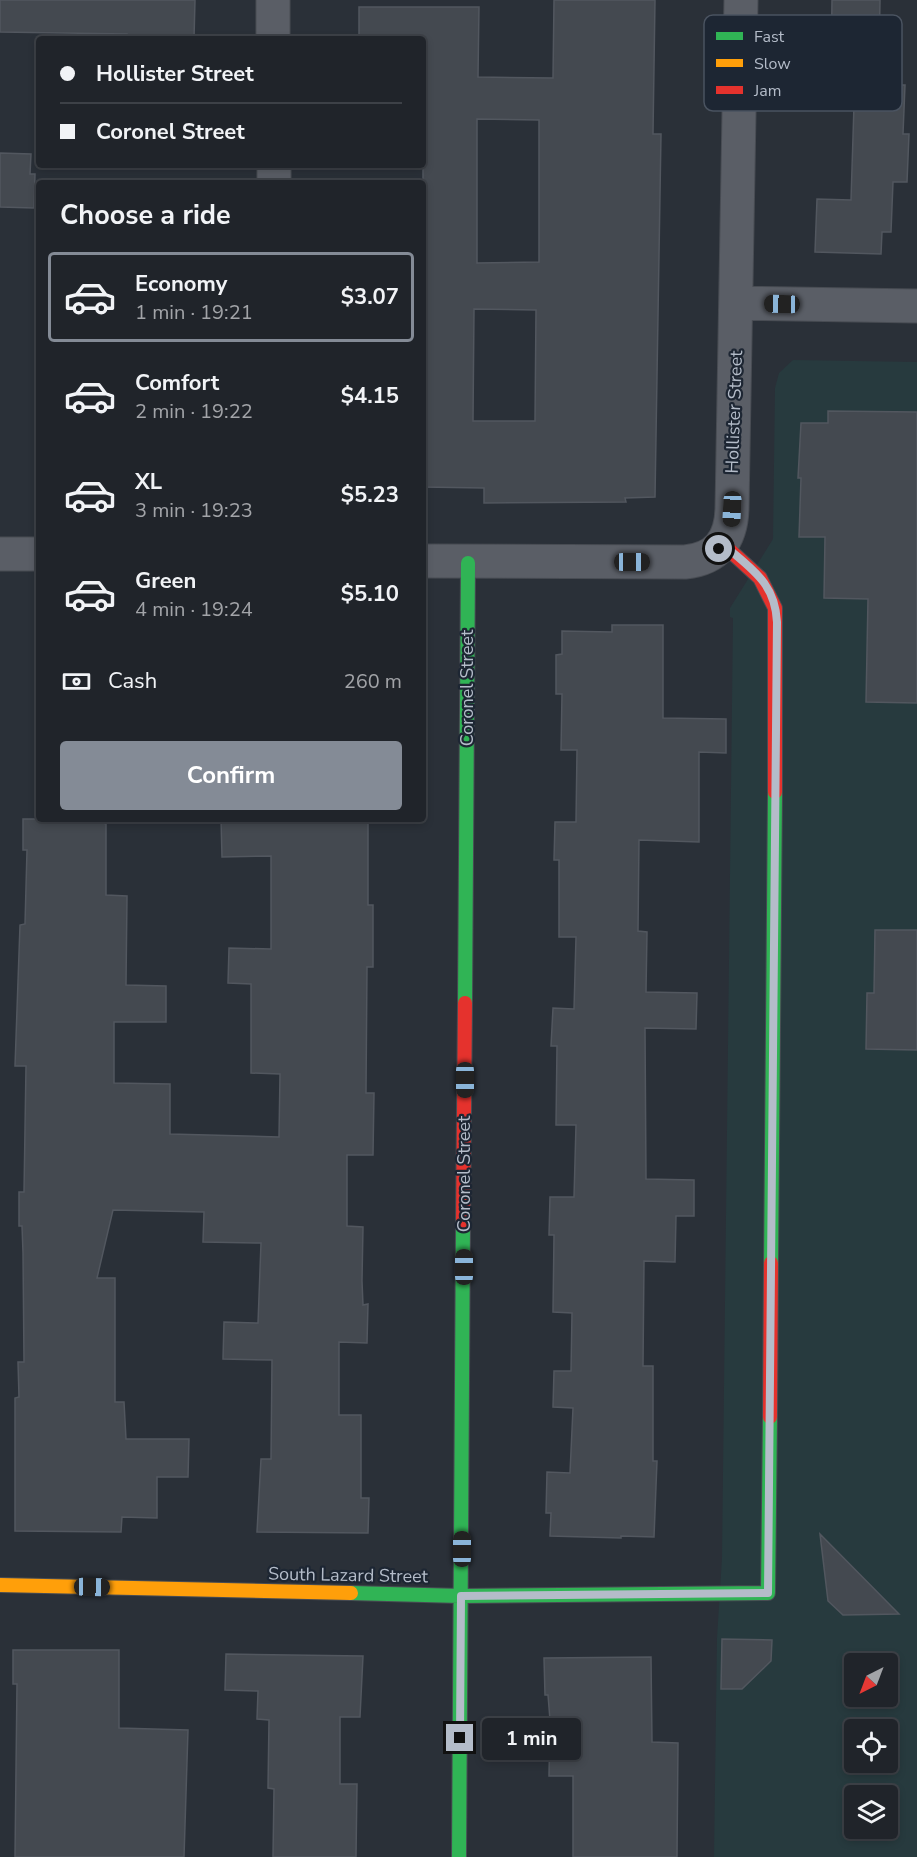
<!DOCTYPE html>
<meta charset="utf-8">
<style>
:root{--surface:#20242a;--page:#2d3036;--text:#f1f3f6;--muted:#a2a4a8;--line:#3d4147;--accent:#848b96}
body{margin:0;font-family:"Nunito Sans",sans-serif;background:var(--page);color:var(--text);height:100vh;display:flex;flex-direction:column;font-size:22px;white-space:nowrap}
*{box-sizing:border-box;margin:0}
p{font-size:20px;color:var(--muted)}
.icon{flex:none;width:33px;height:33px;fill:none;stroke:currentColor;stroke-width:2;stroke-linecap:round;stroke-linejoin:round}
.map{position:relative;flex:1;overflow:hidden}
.sheet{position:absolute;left:36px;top:180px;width:390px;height:642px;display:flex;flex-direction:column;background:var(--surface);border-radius:6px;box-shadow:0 3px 9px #0003,0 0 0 2px var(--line)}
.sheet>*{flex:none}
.banner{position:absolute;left:36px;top:36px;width:390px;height:132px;border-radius:6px;box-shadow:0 3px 9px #0003,0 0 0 2px var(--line);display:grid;align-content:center;height:132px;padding:0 24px;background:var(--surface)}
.needle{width:39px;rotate:222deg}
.tools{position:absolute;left:844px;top:1653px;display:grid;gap:12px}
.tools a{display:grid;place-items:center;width:54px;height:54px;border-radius:6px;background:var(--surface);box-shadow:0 3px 9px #0003,0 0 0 2px var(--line);font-size:30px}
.end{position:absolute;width:27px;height:27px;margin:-14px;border:8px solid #b4bcc9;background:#111;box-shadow:0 0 0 3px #111}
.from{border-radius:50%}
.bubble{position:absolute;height:42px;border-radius:6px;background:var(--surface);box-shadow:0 3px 9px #0003,0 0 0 2px var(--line);font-size:20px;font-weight:700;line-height:42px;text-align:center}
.car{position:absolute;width:18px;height:36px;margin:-18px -9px;border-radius:8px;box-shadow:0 0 4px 2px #0007;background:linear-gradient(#222 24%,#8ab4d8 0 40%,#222 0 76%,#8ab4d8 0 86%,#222 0)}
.banner b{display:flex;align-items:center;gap:21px;height:57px;font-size:22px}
.banner b+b{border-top:2px solid var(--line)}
.banner i{width:15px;height:15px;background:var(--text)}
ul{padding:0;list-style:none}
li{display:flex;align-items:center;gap:18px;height:90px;margin:0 12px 9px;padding:0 12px;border:3px solid transparent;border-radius:6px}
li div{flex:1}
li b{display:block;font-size:22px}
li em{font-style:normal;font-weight:700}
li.active{border-color:var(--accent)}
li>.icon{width:54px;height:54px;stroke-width:1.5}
h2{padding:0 24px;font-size:27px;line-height:72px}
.pay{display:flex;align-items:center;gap:15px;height:66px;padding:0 24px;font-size:22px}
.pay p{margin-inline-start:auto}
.action{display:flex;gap:12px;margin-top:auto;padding:12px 24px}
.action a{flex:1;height:69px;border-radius:6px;background:var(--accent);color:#fff;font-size:24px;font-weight:700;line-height:69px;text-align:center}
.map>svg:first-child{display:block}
.green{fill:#273a3e;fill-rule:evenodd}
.building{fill:#444950;stroke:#52575f;stroke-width:1.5;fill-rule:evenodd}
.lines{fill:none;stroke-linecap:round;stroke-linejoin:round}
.street-casing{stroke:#484c53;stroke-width:35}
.fast-casing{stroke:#484c53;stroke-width:16}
.slow-casing{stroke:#484c53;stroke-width:16}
.jam-casing{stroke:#484c53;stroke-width:16}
.street{stroke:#5a5e66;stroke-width:33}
.fast{stroke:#30b455;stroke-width:14}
.slow{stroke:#ff9f0a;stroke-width:14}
.jam{stroke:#e5322d;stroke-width:14}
.route{stroke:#b4bcc9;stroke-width:8}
.labels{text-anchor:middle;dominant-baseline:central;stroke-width:4.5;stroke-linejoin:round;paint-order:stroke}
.street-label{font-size:18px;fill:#b4bcc9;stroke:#1d2633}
.key{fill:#1d2633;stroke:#4a5360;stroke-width:1.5}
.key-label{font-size:16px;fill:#b4bcc9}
</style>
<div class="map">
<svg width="917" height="1857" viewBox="0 0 917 1857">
<rect width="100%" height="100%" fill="#2a3038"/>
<path class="green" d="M793 360 917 362V1857H714L717 1638 722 1558 733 618 730 617V608L773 539 775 388 779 373ZM855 1664H888V1696H855ZM855 1730H888V1762H855ZM855 1796H888V1828H855Z"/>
<path class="building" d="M0 0H195L194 39H127V34L0 32Z
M554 0H655L653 134H661L655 497 625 498 626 502 484 503V488L423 487V39H359V7H479L478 77 553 78ZM477 119 539 120V262L477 263ZM474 309 536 310 535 421H473Z
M832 0H880L879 57H897V85H905L903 134H909L907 182H893L891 232H882L881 254 815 252 817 199 851 200 854 105H838V78L831 77Z
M0 153 31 154 30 174H35L34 208 0 207Z
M828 411 917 412V703L866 702 868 599 824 598 825 537H799L801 478H798L801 423H828Z
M612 625H663V718L726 719V753L699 752V842L639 840 638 931 647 932 646 992 697 993 696 1029 645 1028 646 1179 694 1180V1216H676L675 1262 644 1261 643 1366H653V1461H657L654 1537 621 1536V1538L550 1536 551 1513H546L547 1472 570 1473 573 1408 553 1407 554 1371H571L572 1313 553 1312 554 1235H549L550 1197H574L576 1125H556L557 1046H551L553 1008 574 1009 576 937H559V860H554L555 822H576L577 750H561L562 694H556V655L562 654V631L612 632Z
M23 819H92L106 824V895L127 896 126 985 166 986V1022H114V1083L170 1084V1134L279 1137 280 1074 251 1073V984L228 983 229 948 271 949V856L222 857 221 819H368V905H373V967H367L366 1093H374L373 1155H347V1226L363 1227 362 1281 363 1305 368 1304 367 1343 339 1342V1415H361V1498H369L368 1533 257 1532 261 1459H271L272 1360 223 1359 224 1322 258 1323 261 1243 203 1242 204 1212 113 1210 97 1278H115V1402H124L126 1439H189L188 1477H157V1518L122 1517 121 1532 15 1531V1398L19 1397 18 1362H24L23 1253 22 1226H19V1192H24L26 1066H15L20 925 25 924 27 850H23Z
M875 930H917V1050L866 1049 867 993H874Z
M820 1534 899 1614 843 1615 828 1601Z
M722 1639 772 1640 771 1661 742 1689H721Z
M13 1650H119V1728L188 1730 184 1857H15L17 1684H13Z
M226 1654 363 1656 360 1717H340V1784H357L356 1857H273L274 1789 268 1788 269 1720 257 1719 258 1691 225 1690Z
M651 1657 652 1742 678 1743 677 1857H573V1776H549L550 1720 548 1695H545L544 1658Z"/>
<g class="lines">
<defs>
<path id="street" d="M273 0V39
M274 165V183
M737 303 917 306
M0 554H39
M423 561 685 562C717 559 731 540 732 509L741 0"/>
<path id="fast" d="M465 1003 468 563
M771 1263 775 792
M351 1593 461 1596 768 1593 770 1417
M459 1857 463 1224"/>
<path id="slow" d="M0 1585 351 1593"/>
<path id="jam" d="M724 545 760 578 775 608V792
M463 1224 465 1003
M770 1417 771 1263"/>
</defs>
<use href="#street" class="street-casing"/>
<use href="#fast" class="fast-casing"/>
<use href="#slow" class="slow-casing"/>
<use href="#jam" class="jam-casing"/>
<use href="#street" class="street"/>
<use href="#fast" class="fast"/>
<use href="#slow" class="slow"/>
<use href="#jam" class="jam"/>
</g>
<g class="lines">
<path class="route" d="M460 1738 461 1596 768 1593 777 622C775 582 751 569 724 545L719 549"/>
</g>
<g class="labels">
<g class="street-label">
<text transform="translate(734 412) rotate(-88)">Hollister Street</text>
<text transform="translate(467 688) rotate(-90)">Coronel Street</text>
<text transform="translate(464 1174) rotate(-90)">Coronel Street</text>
<text transform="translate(348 1575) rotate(1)">South Lazard Street</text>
</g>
</g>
<rect x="704" y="15" width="198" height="96" rx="9" class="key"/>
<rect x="716" y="32" width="27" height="8" fill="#30b455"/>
<rect x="716" y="59" width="27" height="8" fill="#ff9f0a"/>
<rect x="716" y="86" width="27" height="8" fill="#e5322d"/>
<g class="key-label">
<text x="754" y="42">Fast</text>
<text x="754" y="69">Slow</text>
<text x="754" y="96">Jam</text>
</g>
</svg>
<div class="tools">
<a><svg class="needle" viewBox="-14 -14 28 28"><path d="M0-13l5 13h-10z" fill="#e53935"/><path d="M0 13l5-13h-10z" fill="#a2a4a8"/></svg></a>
<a><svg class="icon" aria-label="locate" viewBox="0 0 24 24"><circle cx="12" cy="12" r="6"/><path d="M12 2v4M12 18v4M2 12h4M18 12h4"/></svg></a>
<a><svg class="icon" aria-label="layers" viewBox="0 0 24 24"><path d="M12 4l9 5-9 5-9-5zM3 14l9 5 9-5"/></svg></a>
</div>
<i class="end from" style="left:719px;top:549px"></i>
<i class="end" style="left:460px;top:1738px"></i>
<div class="bubble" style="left:482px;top:1718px;width:99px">1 min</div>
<i class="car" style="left:782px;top:304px;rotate:271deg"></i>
<i class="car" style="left:732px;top:509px;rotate:183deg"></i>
<i class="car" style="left:632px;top:562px;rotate:90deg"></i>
<i class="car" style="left:465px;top:1080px;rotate:180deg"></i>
<i class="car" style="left:464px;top:1267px;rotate:0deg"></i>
<i class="car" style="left:462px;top:1549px;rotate:0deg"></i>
<i class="car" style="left:92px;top:1587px;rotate:91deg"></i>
<div class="banner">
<b><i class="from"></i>Hollister Street</b>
<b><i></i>Coronel Street</b>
</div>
<section class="sheet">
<h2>Choose a ride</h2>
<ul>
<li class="active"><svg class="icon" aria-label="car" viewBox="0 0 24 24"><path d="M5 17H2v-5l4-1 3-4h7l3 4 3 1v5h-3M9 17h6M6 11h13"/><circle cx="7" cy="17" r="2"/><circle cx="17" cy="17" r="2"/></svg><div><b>Economy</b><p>1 min · 19:21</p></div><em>$3.07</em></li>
<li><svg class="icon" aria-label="car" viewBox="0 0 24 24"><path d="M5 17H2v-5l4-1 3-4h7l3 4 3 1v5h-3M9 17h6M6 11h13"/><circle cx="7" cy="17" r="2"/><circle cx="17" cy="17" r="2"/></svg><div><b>Comfort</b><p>2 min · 19:22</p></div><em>$4.15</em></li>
<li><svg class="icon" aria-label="car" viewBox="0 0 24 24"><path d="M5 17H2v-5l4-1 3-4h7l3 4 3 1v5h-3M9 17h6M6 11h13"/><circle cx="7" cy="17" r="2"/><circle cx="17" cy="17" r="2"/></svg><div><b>XL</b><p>3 min · 19:23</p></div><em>$5.23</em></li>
<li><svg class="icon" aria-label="car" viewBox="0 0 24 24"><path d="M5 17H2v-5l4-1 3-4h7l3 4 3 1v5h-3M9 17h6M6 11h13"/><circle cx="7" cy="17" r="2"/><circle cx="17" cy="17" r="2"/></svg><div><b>Green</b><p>4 min · 19:24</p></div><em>$5.10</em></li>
</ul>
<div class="pay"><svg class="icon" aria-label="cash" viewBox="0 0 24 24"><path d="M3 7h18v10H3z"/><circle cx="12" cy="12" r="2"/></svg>Cash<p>260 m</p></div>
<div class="action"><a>Confirm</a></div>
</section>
</div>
